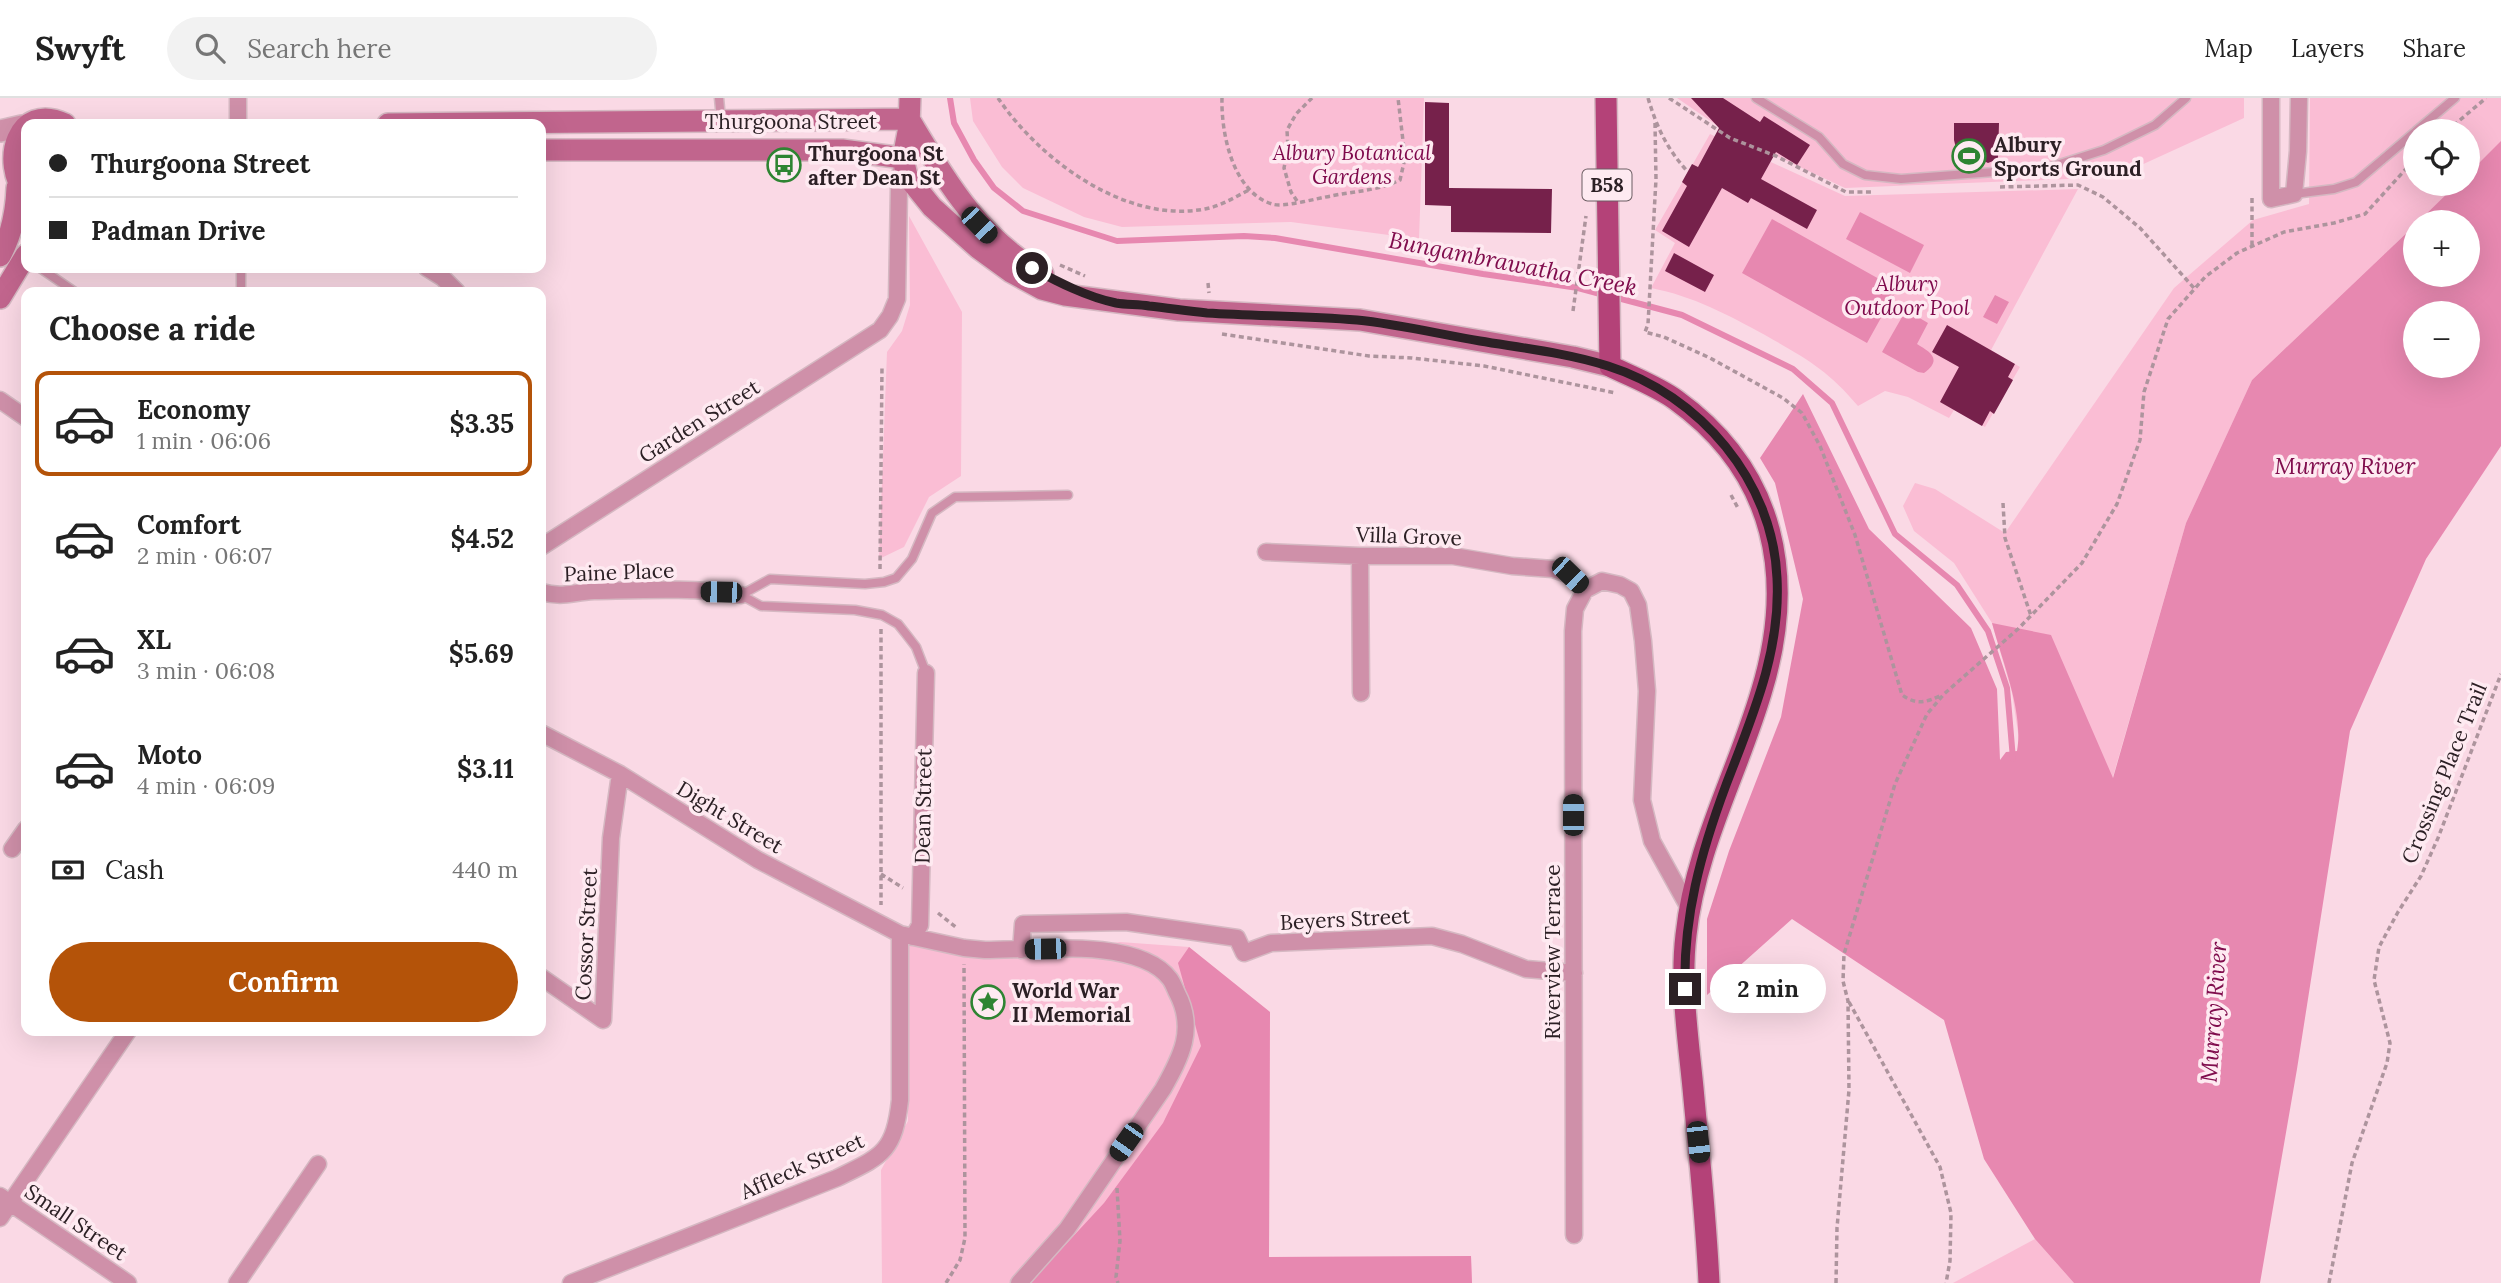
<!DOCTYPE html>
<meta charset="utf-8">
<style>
:root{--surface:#fff;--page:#f2f2f2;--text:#222;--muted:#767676;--line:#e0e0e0;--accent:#b45309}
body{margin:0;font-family:Lora,serif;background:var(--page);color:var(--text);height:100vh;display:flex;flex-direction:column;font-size:26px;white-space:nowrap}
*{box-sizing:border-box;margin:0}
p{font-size:23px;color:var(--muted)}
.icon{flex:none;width:38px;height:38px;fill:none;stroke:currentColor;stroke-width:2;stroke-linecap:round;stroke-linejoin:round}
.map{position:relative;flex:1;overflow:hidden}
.side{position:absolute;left:21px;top:189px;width:525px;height:749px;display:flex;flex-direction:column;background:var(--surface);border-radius:14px;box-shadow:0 7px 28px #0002}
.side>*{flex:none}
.hud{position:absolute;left:21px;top:21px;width:525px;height:154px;border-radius:14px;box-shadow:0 7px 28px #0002;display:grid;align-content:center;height:154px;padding:0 28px;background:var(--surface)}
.tools{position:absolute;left:2403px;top:21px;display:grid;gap:14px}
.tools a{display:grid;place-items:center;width:77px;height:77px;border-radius:50%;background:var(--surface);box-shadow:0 7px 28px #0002;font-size:35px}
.end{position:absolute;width:32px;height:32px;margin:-16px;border:9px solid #2c2025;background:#fff;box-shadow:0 0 0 4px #fff}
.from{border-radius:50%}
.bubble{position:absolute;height:49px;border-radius:24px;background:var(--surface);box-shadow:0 7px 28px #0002;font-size:23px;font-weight:800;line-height:49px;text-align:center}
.car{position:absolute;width:21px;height:42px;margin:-21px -10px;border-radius:9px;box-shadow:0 0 5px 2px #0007;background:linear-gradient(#222 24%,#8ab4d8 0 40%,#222 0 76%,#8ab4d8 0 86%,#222 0)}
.hud b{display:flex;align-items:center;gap:24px;height:66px;font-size:26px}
.hud b+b{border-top:2px solid var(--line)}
.hud i{width:18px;height:18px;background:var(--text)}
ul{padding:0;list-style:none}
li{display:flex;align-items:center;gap:21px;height:105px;margin:0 14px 10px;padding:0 14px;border:4px solid transparent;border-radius:14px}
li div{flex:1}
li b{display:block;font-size:26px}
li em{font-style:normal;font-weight:800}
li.selected{border-color:var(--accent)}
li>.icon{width:63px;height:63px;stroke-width:1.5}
h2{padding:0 28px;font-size:32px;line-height:84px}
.pay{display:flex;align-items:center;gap:18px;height:77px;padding:0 28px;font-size:26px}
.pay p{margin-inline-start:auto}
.primary-button{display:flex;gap:14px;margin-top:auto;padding:14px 28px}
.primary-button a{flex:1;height:80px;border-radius:42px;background:var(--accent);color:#fff;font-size:28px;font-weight:800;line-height:80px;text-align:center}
header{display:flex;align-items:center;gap:42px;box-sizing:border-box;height:98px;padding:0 35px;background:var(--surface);border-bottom:2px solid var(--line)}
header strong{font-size:33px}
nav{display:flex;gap:38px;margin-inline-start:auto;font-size:24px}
.search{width:490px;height:63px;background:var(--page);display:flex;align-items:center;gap:18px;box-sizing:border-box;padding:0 24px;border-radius:38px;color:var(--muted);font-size:26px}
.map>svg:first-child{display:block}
.green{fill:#fabdd4}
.forest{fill:#e788b0;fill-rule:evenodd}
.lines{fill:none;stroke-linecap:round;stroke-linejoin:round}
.stream{stroke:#e788b0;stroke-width:6}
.building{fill:#76214b}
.service-casing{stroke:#d5b8c2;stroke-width:11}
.minor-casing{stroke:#d5b8c2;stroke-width:19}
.tertiary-casing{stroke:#d5b8c2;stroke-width:24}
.secondary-casing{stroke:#d5b8c2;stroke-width:24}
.primary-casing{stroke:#d5b8c2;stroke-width:24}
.path{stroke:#ad949d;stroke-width:3.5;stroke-dasharray:5 3.5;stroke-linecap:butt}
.service{stroke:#cf90a9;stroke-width:8}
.minor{stroke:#cf90a9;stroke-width:16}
.tertiary{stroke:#cf90a9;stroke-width:21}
.secondary{stroke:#c1658d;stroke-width:21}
.primary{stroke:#b44278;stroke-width:21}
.route{stroke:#2c2025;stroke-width:9}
.labels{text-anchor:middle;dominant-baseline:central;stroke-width:7;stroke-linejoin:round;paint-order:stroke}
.shield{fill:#feeaf1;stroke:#6b5d62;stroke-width:2}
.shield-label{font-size:19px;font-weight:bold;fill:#2c2025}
.street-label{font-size:21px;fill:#2c2025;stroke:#feeaf1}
.poi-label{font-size:21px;font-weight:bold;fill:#2c2025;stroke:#feeaf1;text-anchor:start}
.park-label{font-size:21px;font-style:italic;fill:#7e084b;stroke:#feeaf1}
.water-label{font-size:23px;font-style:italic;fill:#800d4d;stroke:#feeaf1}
</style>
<header>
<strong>Swyft</strong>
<div class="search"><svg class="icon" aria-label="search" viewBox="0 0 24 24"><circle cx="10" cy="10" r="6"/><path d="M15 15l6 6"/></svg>Search here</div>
<nav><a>Map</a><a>Layers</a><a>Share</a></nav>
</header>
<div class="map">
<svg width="2501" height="1185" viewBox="0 0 2501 1185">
<rect width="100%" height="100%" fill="#fad9e5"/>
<path class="green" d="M970 0H1424L1419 141 1291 124 1122 129 1084 119 1023 90 1002 69 973 23Z
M1677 0H2244V20L2115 79 1845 90 1731 37Z
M2310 0H2501V44L2468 76V33H2415V86H2458L2252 282 2186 425 2112 682 2019 641 2012 595 1992 525 1954 465 1914 433 1903 408 1915 385 1935 391 2005 435 2174 190 2253 122 2309 106Z
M1710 36 1845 98 2078 91 1991 252 2020 269 1985 329 1954 312 1949 320 1908 299 1885 293 1858 308C1827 271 1805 260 1765 237 1728 217 1693 198 1651 190L1675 145 1655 132Z
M909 118 962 214 961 378 929 399 904 449 879 461 887 254 902 233 910 207Z
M904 838 1071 851 1120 844 1189 849 1270 914 1269 1159 1471 1158 1472 1185H882L881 1072 908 1023Z
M2035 1141 2074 1185H1953Z"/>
<path class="forest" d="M2501 43V348L2426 461 2350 633 2297 971 2260 1185H2074L2035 1141 1984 1061 1944 922 1792 821 1707 897V821L1729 753 1781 619 1803 501 1775 385 1760 360 1803 296 1869 431 1971 530 1997 591 2000 662 2006 654 2017 653C2024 614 2002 563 1992 525L2051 537 2113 680 2186 425 2252 282 2415 127V177H2468V124H2418L2457 86H2468V76ZM2468 215V268H2415V215Z
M1860 114 1924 147 1910 175 1846 141Z
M1772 121 1897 191 1867 245 1742 175Z
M1995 197 2009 204 1997 226 1983 219Z
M1906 212 1928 225 1917 246C1930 254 1943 261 1924 275L1918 274 1882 254Z
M1189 849 1270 914 1269 1159 1471 1158 1472 1185H1030L1104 1105 1163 1025 1201 948 1178 865Z"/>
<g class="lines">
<path class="stream" d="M950 0 954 25 974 62 994 90 1023 113 1117 143 1244 138 1275 140 1483 176 1578 190 1604 197
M1614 199 1682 217 1793 271 1832 305 1895 436 1957 487 1988 533 2007 590 2013 661"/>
</g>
<path class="building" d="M1691 0H1723L1760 24 1764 18 1810 47 1797 67 1776 54 1761 81 1817 112 1807 131 1751 100 1748 105 1722 90 1689 149 1662 133 1687 88 1682 84 1692 66 1698 69 1719 30Z
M1425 4 1449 5V90L1552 91 1551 135 1451 134V108L1425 107Z
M1954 25H1999L1998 61 1988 65 1978 60 1965 66 1959 63 1954 42Z
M1674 155 1714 177 1705 194 1665 173Z
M1947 227 2015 266 2008 279 2013 282 1994 316 1990 313 1982 328 1940 304 1959 269 1932 254Z"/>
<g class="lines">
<defs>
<path id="service" d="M719 0 721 21
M1756 0 1819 39 1843 66 1865 77 1901 81 2047 70 2104 52 2155 27 2186 0
M2416 33 2455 0
M2294 96 2334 91 2356 84 2415 34
M40 170 75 194
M241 170V194
M926 575 916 549 906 536 898 526 882 517 855 512 761 508 741 497 770 481 865 486 884 484 896 480 912 461 932 415 955 399 1068 397"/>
<path id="minor" d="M2271 0V101L2294 96 2298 53 2299 0
M238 26V0
M427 170 443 180 457 194
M0 302 26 320
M541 449 880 232 890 218 897 201 899 90 902 65
M1266 454 1360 458H1453L1512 468 1553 471 1570 477 1585 492
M1360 458 1361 595
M541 494C564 500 572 494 594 493 642 492 693 489 741 497
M541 635 620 676 758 762 900 836 964 850 985 852C1032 852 1139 839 1170 881 1173 885 1175 891 1177 895 1196 931 1181 959 1163 991L1067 1131 1019 1185
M12 751 26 731
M913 839 920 827 926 575
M1021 852 1023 826 1126 824 1237 840 1244 855 1271 845 1432 838 1462 846 1526 871 1574 875
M541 879 603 922 611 740 620 676
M0 1098 128 1185
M0 1120 128 933
M1574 1137 1573 533 1575 511 1585 492 1602 483 1620 487 1631 493 1638 507 1643 543 1647 593 1642 702 1652 743 1689 810
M237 1185 318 1066
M571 1185 837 1080C882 1058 894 1055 900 1002V836"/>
<path id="tertiary" d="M0 33 22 28"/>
<path id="secondary" d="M910 0 909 29 903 60 907 78 932 109 978 150 1011 174 1042 191 1065 197 1179 212 1360 222 1573 259 1610 268
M909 21C946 82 979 141 1043 176
M388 26 909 21
M541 52H842L903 60
M26 97C0 64 17 3 65 26
M0 158C12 136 16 115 17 90
M0 200 26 157"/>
<path id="primary" d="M1606 0 1610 268C1632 279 1657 288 1676 302 1777 375 1796 481 1761 595 1737 676 1695 751 1686 837 1680 887 1688 939 1693 990 1699 1055 1706 1120 1709 1185"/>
</defs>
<use href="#service" class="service-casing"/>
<use href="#minor" class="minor-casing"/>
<use href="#tertiary" class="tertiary-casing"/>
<use href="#secondary" class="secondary-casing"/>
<use href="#primary" class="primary-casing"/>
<path class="path" d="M998 0C1040 62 1126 126 1205 111 1221 108 1235 99 1249 92
M1222 0C1221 36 1233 94 1272 106 1283 110 1318 100 1331 98 1355 93 1377 93 1400 82L1405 60 1398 0
M1648 0C1657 30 1667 51 1688 74
M1669 0 1730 40 1776 58 1846 94H1874
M1655 25 1656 81 1648 226 1645 234 1664 239 1710 260 1783 300 1802 315 1820 348 1855 437 1902 597C1918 608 1926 604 1942 597
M2447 33 2486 0
M2000 89 2078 87 2103 99 2140 130 2194 190
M2252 100V148
M1297 103 1291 94 1284 70 1288 51 1287 32 1296 16 1312 0
M1060 167 1085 178
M1208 185 1209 195
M1573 213 1586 118
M1222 236 1369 258 1412 260 1484 268 1616 295
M1731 397 1739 412
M2003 405 2005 440 2031 518
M880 471 882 269
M881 531V807
M881 776 903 790
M938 815 957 830
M1849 904 1940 1069 1951 1115 1950 1163 1946 1185
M1117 1090 1120 1143 1116 1179 1118 1185
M946 1185 960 1162 965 1140 964 866
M1836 1185 1837 1130 1849 992 1848 903 1843 883 1844 856 1895 686 1927 616 1944 596 2018 531 2082 465 2117 406 2140 342 2144 294 2168 221 2205 179 2237 155 2284 134 2334 125 2365 116 2415 61
M2329 1185 2352 1065 2387 965 2390 945 2374 882 2379 849 2398 814 2421 778 2438 740 2501 576"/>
<use href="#service" class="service"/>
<use href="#minor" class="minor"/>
<use href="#tertiary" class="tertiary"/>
<use href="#secondary" class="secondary"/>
<use href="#primary" class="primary"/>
</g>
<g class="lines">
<path class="route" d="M1032 170C1058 184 1087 199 1116 205 1127 207 1138 206 1149 208 1168 210 1187 213 1207 215 1257 218 1307 218 1357 222 1398 226 1439 236 1480 243 1522 250 1567 255 1608 268 1700 297 1773 383 1777 480 1781 554 1752 619 1726 687 1701 754 1683 819 1685 891"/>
</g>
<defs>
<symbol id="stadium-ring" viewBox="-11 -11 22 22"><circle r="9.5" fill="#feeaf1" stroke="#2e8432" stroke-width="1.5"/><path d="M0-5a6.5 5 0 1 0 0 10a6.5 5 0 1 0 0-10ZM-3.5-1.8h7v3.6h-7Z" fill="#2e8432"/></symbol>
<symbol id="bus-ring" viewBox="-11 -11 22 22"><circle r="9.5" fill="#feeaf1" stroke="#2e8432" stroke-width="1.5"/><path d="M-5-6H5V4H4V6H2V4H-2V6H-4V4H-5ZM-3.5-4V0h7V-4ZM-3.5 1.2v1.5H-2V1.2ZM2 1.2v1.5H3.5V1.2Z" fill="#2e8432"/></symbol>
<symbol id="sight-ring" viewBox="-11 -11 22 22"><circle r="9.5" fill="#feeaf1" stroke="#2e8432" stroke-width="1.5"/><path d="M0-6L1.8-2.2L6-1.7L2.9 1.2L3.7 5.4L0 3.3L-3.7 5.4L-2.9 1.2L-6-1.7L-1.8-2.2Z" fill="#2e8432"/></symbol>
</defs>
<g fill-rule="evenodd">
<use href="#stadium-ring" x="1950" y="39" width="38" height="38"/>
<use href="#bus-ring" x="765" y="48" width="38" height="38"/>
<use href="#sight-ring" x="969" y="885" width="38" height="38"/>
</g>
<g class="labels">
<rect class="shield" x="1582.5" y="71.5" width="49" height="31" rx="5"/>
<g class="shield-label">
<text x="1607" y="87">B58</text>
</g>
<g class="street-label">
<text x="791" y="23">Thurgoona Street</text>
<text transform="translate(699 323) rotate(-32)">Garden Street</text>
<text transform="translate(1409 438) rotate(2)">Villa Grove</text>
<text transform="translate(619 474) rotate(-2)">Paine Place</text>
<text transform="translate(2444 675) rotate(-68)">Crossing Place Trail</text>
<text transform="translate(923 708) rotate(-89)">Dean Street</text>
<text transform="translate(730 719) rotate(31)">Dight Street</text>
<text transform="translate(1345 821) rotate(-3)">Beyers Street</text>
<text transform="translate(586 836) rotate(-87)">Cossor Street</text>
<text transform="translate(1552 854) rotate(-90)">Riverview Terrace</text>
<text transform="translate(802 1068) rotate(-24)">Affleck Street</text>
<text transform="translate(76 1124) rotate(34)">Small Street</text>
</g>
<g class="poi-label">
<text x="1994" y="46">Albury<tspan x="1994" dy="24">Sports Ground</tspan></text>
<text x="808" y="55">Thurgoona St<tspan x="808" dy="24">after Dean St</tspan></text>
<text x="1012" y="892">World War<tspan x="1012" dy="24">II Memorial</tspan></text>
</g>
<g class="park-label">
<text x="1352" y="54">Albury Botanical<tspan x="1352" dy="24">Gardens</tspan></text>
<text x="1907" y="185">Albury<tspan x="1907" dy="24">Outdoor Pool</tspan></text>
</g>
<g class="water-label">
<text transform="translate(1513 165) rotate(11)">Bungambrawatha Creek</text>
<text x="2345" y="367">Murray River</text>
<text transform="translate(2213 914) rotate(-86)">Murray River</text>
</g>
</g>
</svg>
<div class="tools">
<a><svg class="icon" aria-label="locate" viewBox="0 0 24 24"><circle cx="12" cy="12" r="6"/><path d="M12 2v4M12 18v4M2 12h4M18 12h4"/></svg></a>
<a>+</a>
<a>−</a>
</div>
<i class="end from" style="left:1032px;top:170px"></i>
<i class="end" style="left:1685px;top:891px"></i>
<div class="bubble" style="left:1710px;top:866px;width:116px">2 min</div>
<i class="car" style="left:979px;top:127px;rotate:136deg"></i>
<i class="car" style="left:1570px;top:477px;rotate:134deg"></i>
<i class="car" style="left:721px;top:494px;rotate:271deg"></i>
<i class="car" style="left:1573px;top:717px;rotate:0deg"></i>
<i class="car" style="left:1045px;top:851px;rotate:269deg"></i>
<i class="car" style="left:1126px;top:1044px;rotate:215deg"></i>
<i class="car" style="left:1698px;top:1044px;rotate:174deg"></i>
<div class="hud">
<b><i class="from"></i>Thurgoona Street</b>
<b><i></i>Padman Drive</b>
</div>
<section class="side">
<h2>Choose a ride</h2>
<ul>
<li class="selected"><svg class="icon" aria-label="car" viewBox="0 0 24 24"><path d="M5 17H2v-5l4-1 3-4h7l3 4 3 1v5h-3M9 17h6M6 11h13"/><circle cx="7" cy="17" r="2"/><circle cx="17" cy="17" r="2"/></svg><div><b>Economy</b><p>1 min · 06:06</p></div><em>$3.35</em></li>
<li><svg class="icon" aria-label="car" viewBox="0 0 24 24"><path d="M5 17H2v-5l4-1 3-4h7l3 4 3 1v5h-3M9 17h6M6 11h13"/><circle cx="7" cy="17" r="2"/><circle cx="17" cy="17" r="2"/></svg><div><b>Comfort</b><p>2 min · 06:07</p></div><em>$4.52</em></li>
<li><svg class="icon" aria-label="car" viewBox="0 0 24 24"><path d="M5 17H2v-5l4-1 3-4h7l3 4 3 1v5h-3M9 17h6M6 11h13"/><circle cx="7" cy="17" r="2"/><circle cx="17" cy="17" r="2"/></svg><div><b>XL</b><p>3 min · 06:08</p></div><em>$5.69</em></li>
<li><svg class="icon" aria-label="car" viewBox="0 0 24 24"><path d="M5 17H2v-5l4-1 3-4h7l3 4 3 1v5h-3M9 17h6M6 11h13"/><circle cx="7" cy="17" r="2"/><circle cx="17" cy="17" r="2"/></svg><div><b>Moto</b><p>4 min · 06:09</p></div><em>$3.11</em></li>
</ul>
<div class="pay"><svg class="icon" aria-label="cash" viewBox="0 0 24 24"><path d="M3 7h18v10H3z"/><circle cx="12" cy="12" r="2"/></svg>Cash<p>440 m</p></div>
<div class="primary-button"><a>Confirm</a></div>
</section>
</div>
